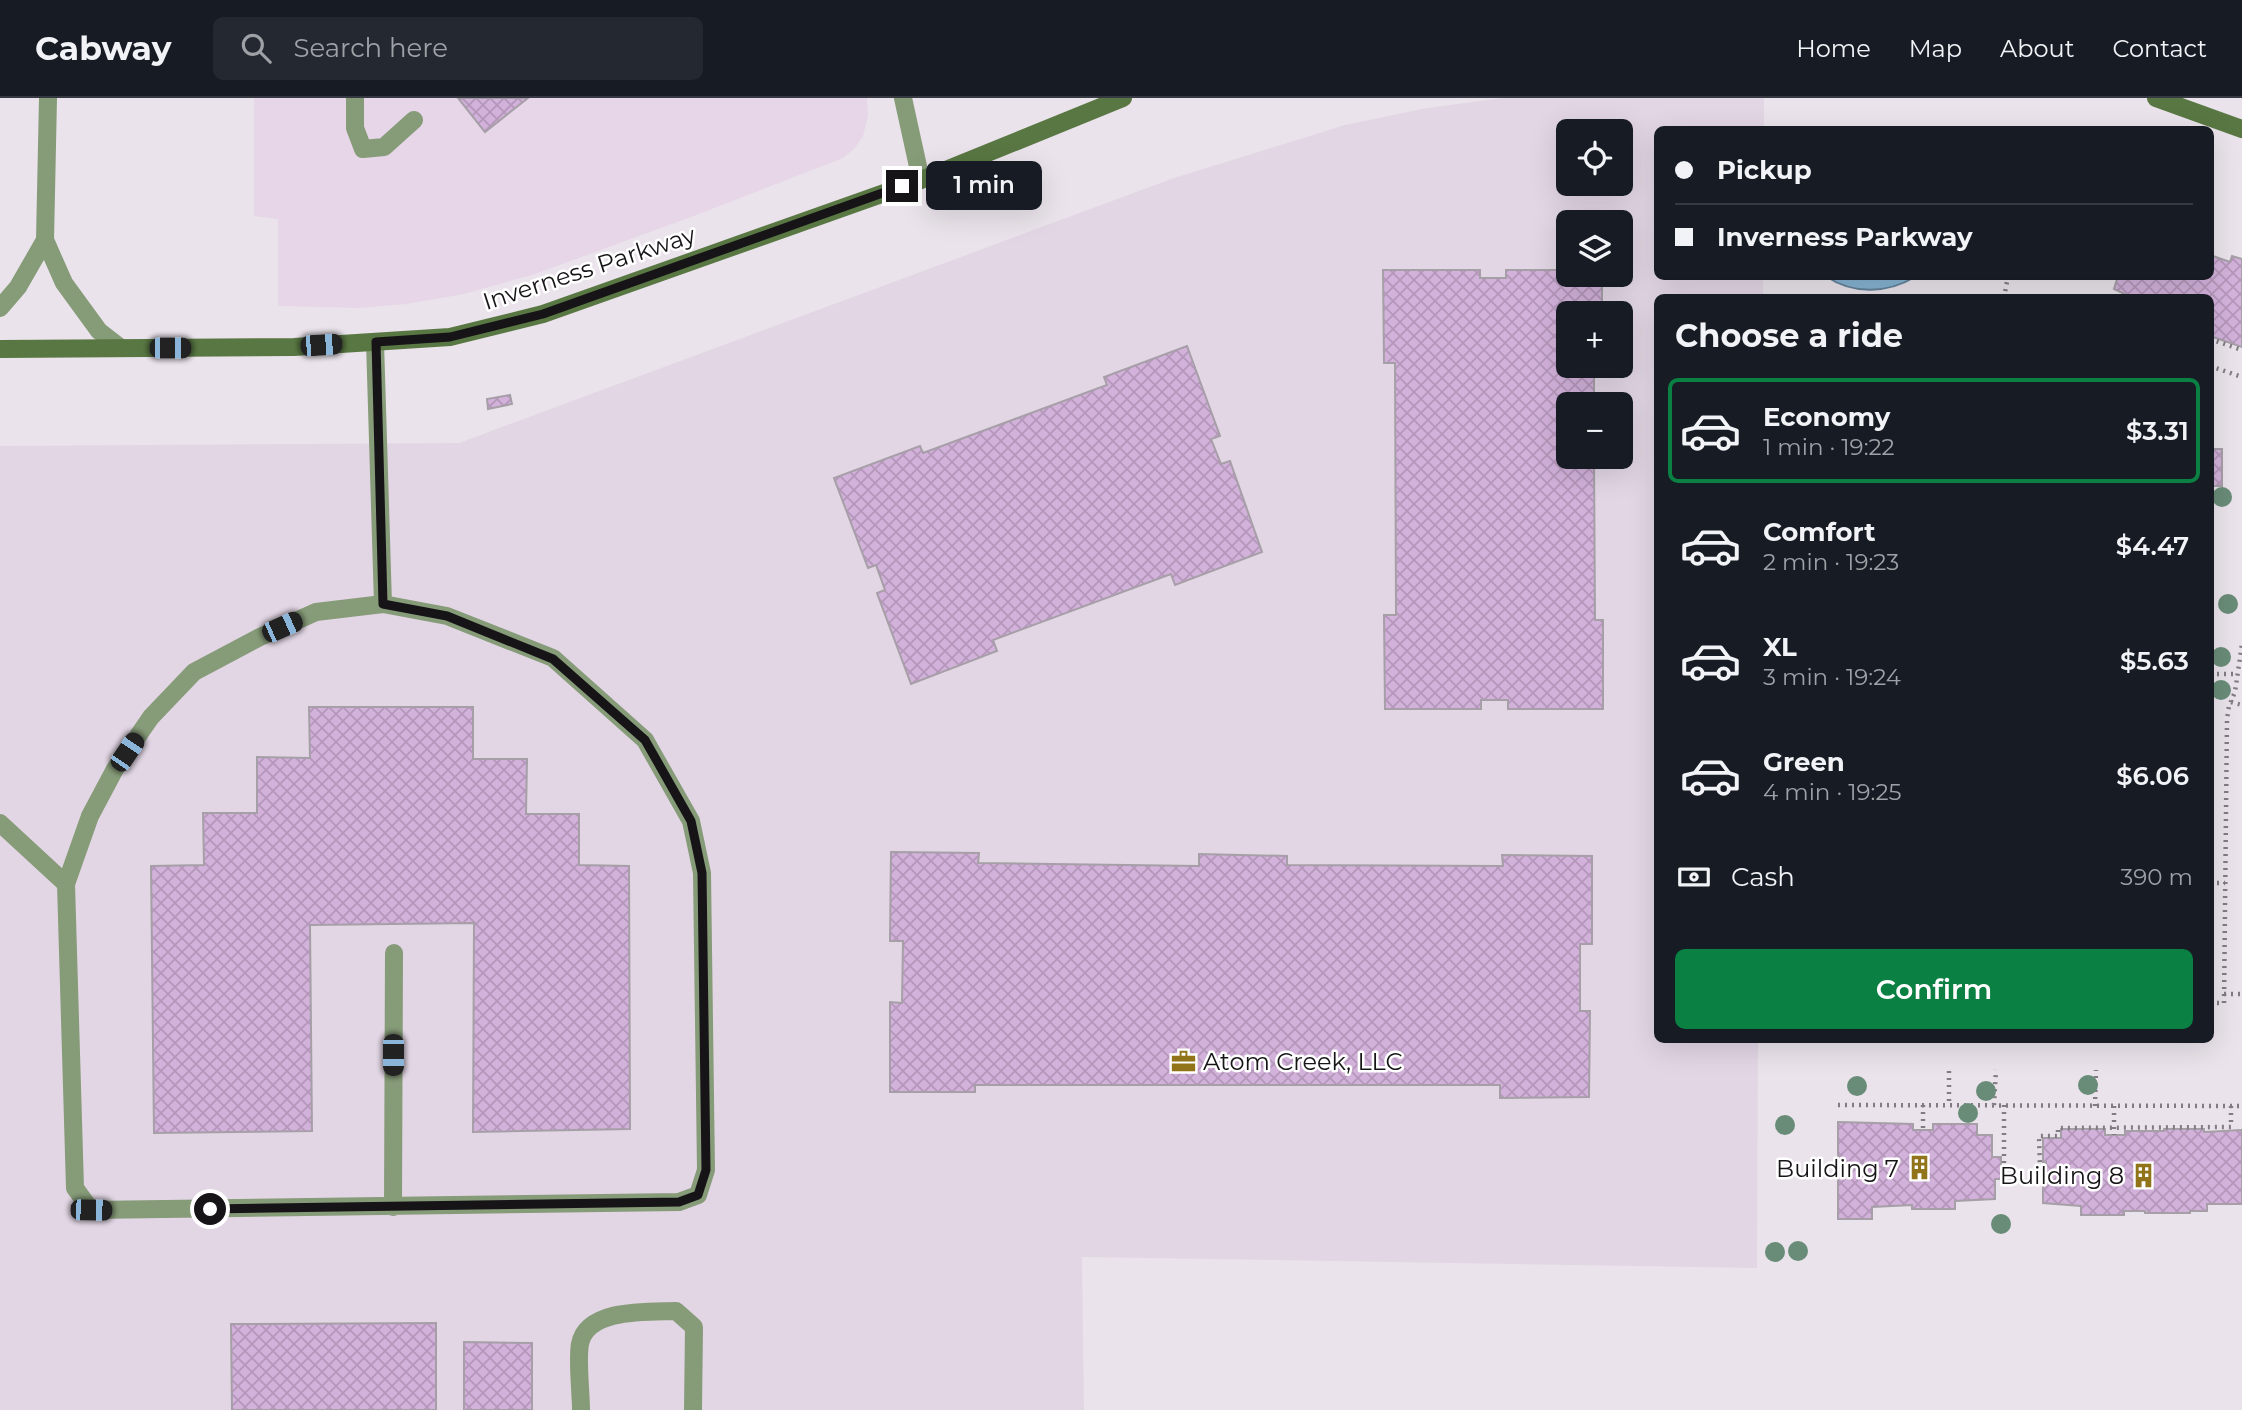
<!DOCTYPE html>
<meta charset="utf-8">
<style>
:root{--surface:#171b24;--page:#242831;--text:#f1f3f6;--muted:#9ea1a6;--line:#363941;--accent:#0b8043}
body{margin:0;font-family:Montserrat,sans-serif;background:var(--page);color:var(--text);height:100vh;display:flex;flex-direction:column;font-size:26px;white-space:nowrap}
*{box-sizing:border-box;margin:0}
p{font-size:23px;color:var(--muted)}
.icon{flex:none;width:38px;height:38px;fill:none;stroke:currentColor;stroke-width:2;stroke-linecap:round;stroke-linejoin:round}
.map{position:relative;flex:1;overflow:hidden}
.sheet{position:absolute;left:1654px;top:196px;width:560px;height:749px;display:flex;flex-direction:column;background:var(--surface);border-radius:10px;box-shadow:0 7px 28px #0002}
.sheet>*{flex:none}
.hud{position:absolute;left:1654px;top:28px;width:560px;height:154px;border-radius:10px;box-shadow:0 7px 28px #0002;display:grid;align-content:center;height:154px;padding:0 21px;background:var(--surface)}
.tools{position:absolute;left:1556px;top:21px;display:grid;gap:14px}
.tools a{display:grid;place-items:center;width:77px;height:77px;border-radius:10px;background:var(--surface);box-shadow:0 7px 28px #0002;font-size:35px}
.end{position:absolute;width:32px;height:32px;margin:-16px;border:9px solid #161417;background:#fff;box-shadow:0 0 0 4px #fff}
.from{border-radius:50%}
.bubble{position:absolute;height:49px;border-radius:10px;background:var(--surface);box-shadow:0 7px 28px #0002;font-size:23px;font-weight:600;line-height:49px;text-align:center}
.car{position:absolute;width:21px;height:42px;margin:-21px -10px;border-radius:9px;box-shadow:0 0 5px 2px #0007;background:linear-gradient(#222 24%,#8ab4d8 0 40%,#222 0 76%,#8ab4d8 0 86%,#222 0)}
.hud b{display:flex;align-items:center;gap:24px;height:66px;font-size:26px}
.hud b+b{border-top:2px solid var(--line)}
.hud i{width:18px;height:18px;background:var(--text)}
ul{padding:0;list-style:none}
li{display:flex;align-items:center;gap:21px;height:105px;margin:0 14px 10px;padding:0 7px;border:4px solid transparent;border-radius:10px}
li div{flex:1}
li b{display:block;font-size:26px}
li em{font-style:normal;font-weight:600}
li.current{border-color:var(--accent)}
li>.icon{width:63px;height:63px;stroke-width:1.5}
h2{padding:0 21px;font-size:32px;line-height:84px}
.pay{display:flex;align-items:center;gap:18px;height:77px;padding:0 21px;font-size:26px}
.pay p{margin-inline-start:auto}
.button{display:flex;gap:14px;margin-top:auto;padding:14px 21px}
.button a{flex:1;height:80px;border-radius:10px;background:var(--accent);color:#fff;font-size:28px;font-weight:600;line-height:80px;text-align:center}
header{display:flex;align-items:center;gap:42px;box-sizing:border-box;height:98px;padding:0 35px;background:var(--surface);border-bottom:2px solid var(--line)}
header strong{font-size:33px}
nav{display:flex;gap:38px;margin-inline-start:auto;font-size:24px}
.search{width:490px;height:63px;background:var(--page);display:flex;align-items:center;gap:18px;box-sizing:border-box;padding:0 24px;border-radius:10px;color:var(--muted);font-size:26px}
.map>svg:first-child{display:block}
.built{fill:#e2d6e4;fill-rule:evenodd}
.medical{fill:#e6d6e7}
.water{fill:#85b3d2;stroke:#64839a;stroke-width:2}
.building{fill:url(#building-cross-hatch);stroke:#a69fa7;stroke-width:2}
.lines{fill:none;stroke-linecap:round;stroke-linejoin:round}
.path{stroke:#817c82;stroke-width:4.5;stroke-dasharray:2 5;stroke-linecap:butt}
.lane{stroke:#869b78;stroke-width:18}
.street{stroke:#869b78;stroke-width:18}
.secondary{stroke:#587742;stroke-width:18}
.tree{fill:#698c78}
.route{stroke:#161417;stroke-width:9}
.labels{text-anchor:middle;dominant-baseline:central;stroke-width:5;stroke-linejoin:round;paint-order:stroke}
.street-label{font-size:24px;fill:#161417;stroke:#fff}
.poi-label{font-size:24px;fill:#161417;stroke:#fff;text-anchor:end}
</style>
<header>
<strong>Cabway</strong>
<div class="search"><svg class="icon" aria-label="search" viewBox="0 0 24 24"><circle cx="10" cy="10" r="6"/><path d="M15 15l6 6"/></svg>Search here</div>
<nav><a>Home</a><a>Map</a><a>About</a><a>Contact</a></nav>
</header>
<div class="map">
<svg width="2242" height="1312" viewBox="0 0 2242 1312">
<defs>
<pattern id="building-cross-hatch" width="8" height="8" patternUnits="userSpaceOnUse" patternTransform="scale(1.75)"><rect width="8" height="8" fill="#d2b1da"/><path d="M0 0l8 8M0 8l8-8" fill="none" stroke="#b497ba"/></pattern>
</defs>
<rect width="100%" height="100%" fill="#eae3eb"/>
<path class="built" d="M1503 0H1764V31L1657 32V178L1763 179V199L1657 200V942H1758L1757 1170 1082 1159 1084 1312H0V348L459 345 1174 80 1345 27 1427 10ZM1568 33H1620V86H1568ZM1568 124H1620V177H1568ZM1568 215H1620V268H1568ZM1568 306H1620V359H1568Z"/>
<path class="medical" d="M254 0H867L868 18 863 38 855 50 843 60 699 116 535 176 464 196 406 206 359 210 278 208V121L254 118Z"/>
<path class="water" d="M1827 179H1915C1888 195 1854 197 1827 179Z"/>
<path class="building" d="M458 0H528L485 34Z
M2210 157 2230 164 2232 158 2242 161V249L2210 238V200H2133L2114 191 2118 178H2210Z
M1383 172H1480V180H1506V172H1568V177H1602V215H1568V268H1594V306H1568V359H1594L1595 522H1603V611H1508V602H1481V611H1385L1384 517H1396L1395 265H1384Z
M1187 248 1220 338 1211 341 1221 366 1230 363 1262 454 1175 487 1171 476 993 542 997 553 911 586 877 495 885 492 876 467 868 470 834 380 920 348 923 355 1107 287 1104 279Z
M510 297 512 306 488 311 487 301Z
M2210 351H2222V388H2211V471Z
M309 609H473V661H527L526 716H579V767L629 768 630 1031 473 1034 474 825 310 827 312 1033 154 1035 151 768 204 767 203 715H257V659L310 660Z
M891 754 979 755 978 765 1199 768V756L1287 758V767L1503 768 1502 757 1592 758V846H1580V913H1590L1589 999 1500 1000V987H975V994H890V904L902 905 903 843H890Z
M1838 1024 1913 1026V1032H1933V1026H1977V1037H1992V1059H2001V1081H1995V1101L1955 1103V1111H1912V1107L1872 1109V1121H1838Z
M2061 1031H2105V1037H2125V1033H2164V1031H2204V1034L2242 1032V1106H2207V1113H2190V1115H2145V1113H2124V1117H2081V1108L2043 1105V1083H2046V1064H2043V1040H2061Z
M436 1225V1312H232L231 1226Z
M464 1244 532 1245V1312H464Z"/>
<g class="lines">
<path class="path" d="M2004 200 2008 178
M2210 241 2242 252
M2210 268 2242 279
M2210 576H2237
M2231 604 2242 607
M2210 785H2225
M2224 896H2242
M2210 905H2224L2227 621 2229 608 2235 594 2242 546
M1949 973V1007
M1838 1007 2242 1008
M1923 1007V1032
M1994 1007 1996 972
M2004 1007V1068
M2095 1008 2096 972
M2114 1008V1037
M2231 1008V1028
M2046 1071 2040 1072 2039 1038H2058V1030L2231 1029"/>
<path class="lane" d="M48 0 45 142 64 185 99 233 121 250
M355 0V30L363 51 384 49 414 22
M0 210 18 189 45 142
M0 725 66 786 75 1090 91 1112 679 1104 698 1097 706 1072 702 775 691 723 645 642 553 560 447 518 383 506 375 244
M66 786 90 718 115 671 151 619 194 574 260 539 316 514 383 506
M393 1109 394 855
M581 1312C581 1295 577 1262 580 1246 587 1210 648 1214 676 1213L694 1229 693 1312"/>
<path class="street" d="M903 0 921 82"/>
<path class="secondary" d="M2156 0 2242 31
M0 251 294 249 450 239 543 216 921 82 1123 0"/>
</g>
<g class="tree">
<circle cx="2222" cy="399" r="10"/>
<circle cx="2228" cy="506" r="10"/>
<circle cx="2221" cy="559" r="10"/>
<circle cx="2221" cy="592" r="10"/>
<circle cx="2088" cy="987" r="10"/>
<circle cx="1857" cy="988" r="10"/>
<circle cx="1986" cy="993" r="10"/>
<circle cx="1968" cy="1015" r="10"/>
<circle cx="1785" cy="1027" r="10"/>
<circle cx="2001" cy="1126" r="10"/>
<circle cx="1798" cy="1153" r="10"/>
<circle cx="1775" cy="1154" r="10"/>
</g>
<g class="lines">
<path class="route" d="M210 1111 679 1104 698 1097 706 1072 702 775 691 723 657 663 645 642 553 561 447 518 383 506 376 244 450 239 543 216 902 88"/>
</g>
<defs>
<symbol id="office-bare" viewBox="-9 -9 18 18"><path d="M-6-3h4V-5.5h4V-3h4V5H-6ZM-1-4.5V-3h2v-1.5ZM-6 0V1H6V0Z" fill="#91741a" stroke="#fff" stroke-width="2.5" paint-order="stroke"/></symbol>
<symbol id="building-bare" viewBox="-9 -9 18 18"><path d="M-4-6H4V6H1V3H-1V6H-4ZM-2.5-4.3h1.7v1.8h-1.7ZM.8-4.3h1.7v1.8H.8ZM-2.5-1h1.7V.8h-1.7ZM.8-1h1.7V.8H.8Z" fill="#91741a" stroke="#fff" stroke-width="2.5" paint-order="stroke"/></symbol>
</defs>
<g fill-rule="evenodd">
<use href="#office-bare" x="1166" y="946" width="35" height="35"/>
<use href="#building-bare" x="1902" y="1052" width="35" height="35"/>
<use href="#building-bare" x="2126" y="1060" width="35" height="35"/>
</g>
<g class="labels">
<g class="street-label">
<text transform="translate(589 170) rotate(-18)">Inverness Parkway</text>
</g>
<g class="poi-label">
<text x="1203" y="963" text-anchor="start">Atom Creek, LLC</text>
<text x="1899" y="1070">Building 7</text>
<text x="2124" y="1077">Building 8</text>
</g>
</g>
</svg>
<div class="tools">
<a><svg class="icon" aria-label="locate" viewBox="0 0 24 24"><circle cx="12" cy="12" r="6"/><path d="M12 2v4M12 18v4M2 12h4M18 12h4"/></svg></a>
<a><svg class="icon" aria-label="layers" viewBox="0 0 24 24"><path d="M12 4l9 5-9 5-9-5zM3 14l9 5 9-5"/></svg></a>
<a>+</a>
<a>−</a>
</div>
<i class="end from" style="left:210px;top:1111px"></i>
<i class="end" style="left:902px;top:88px"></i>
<div class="bubble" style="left:926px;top:63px;width:116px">1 min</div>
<i class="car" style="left:321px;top:247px;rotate:86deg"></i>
<i class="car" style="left:170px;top:250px;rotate:90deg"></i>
<i class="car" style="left:282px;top:529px;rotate:66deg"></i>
<i class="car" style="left:127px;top:654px;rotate:34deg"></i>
<i class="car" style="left:393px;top:957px;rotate:180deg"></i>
<i class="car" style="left:91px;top:1112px;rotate:91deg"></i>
<div class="hud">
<b><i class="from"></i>Pickup</b>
<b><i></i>Inverness Parkway</b>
</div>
<section class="sheet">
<h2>Choose a ride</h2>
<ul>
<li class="current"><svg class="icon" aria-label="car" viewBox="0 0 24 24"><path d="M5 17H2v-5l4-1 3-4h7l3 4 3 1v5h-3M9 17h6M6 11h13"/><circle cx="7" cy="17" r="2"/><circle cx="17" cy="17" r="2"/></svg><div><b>Economy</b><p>1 min · 19:22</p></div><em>$3.31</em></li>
<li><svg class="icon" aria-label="car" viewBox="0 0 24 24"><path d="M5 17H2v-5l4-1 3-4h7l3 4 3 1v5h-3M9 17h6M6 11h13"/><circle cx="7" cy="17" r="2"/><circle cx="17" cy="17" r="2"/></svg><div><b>Comfort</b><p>2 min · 19:23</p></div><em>$4.47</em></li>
<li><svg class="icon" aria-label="car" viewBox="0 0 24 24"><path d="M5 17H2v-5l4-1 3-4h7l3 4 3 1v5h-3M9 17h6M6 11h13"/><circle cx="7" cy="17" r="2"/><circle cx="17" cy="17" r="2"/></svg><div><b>XL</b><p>3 min · 19:24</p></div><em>$5.63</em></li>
<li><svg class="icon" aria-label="car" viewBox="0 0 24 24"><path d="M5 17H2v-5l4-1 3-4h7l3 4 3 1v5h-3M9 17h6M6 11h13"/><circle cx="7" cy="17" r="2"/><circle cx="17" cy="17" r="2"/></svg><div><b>Green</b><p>4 min · 19:25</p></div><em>$6.06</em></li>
</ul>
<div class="pay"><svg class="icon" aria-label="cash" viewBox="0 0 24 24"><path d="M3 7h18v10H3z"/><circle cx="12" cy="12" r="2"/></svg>Cash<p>390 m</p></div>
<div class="button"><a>Confirm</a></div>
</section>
</div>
